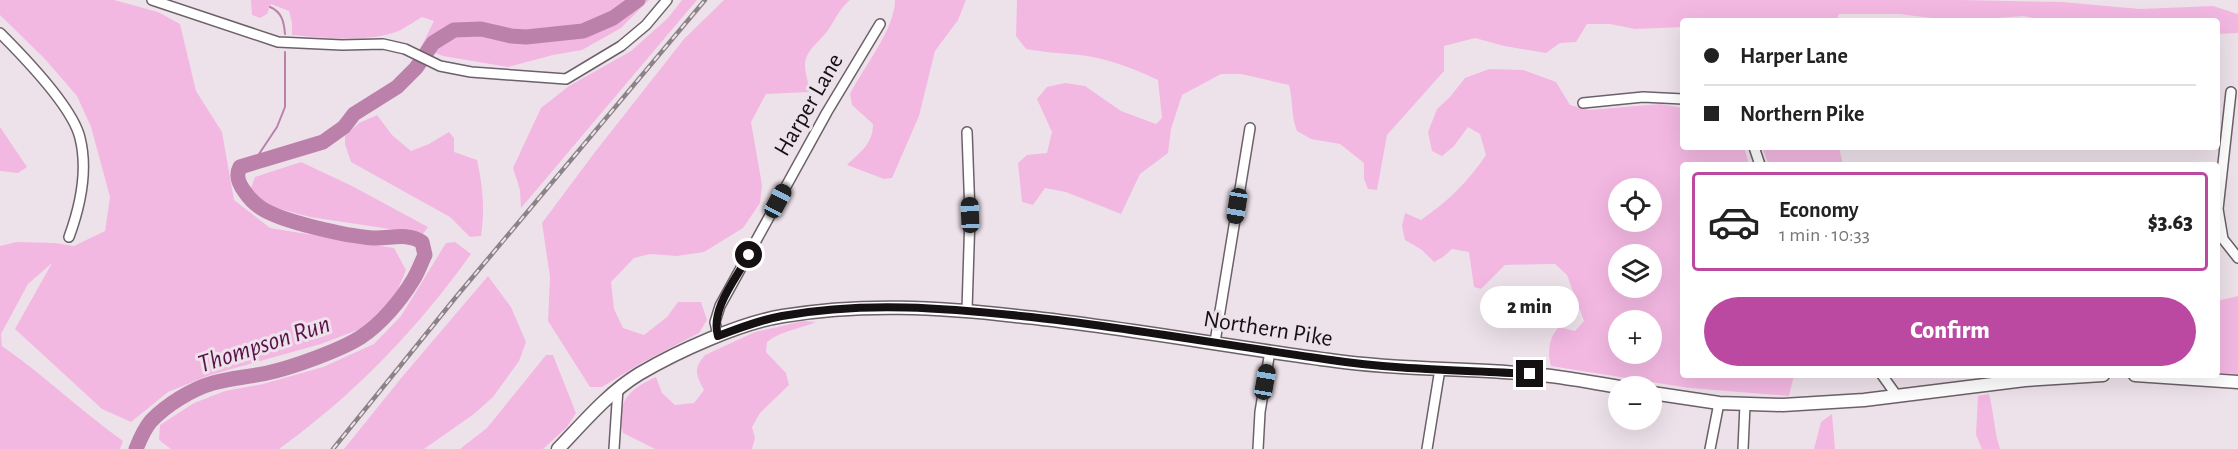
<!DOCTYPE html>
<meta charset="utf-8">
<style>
:root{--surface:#fff;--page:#f6f6f6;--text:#222;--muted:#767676;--line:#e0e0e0;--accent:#bb48a1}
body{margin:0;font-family:"Alegreya Sans",sans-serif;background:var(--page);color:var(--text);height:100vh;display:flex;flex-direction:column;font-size:22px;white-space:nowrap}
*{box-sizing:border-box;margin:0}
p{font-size:20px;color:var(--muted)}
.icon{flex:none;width:33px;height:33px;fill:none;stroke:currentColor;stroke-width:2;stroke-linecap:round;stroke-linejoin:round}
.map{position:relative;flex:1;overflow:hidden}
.side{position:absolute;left:1680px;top:162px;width:540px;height:216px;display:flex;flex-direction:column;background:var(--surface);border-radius:6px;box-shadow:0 6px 24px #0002}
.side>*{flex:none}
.banner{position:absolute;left:1680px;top:18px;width:540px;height:132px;border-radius:6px;box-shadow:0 6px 24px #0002;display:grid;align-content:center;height:132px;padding:0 24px;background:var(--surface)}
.fabs{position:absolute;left:1608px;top:178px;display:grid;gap:12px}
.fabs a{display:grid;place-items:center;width:54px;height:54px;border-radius:50%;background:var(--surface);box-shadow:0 6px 24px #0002;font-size:30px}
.end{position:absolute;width:27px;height:27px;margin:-14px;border:8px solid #151113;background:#fff;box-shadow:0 0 0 3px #fff}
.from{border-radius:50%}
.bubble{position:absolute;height:42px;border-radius:21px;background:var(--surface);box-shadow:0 6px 24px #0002;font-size:20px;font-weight:800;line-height:42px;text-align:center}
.car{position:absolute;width:18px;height:36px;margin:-18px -9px;border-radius:8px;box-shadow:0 0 4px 2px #0007;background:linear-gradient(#222 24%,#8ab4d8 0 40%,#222 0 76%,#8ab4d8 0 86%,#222 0)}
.banner b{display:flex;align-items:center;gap:21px;height:57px;font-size:22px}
.banner b+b{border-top:2px solid var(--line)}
.banner i{width:15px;height:15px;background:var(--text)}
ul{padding:10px 0 0;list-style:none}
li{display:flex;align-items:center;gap:18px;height:99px;margin:0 12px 9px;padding:0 12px;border:3px solid transparent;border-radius:6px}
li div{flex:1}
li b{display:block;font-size:22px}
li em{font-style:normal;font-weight:800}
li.selected{border-color:var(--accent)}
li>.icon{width:54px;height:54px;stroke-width:1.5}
.action{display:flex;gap:12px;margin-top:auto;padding:12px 24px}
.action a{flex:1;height:69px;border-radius:36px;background:var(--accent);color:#fff;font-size:24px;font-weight:800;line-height:69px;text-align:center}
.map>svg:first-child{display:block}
.green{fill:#f3b8e2;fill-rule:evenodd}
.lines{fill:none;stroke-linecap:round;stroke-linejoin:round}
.stream{stroke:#bc81ab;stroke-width:2}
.river{stroke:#bc81ab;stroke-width:15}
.minor-casing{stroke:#6c6168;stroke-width:12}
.tertiary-casing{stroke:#6c6168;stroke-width:15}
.minor{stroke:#fff;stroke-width:9}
.tertiary{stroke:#fff;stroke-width:12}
.rail-casing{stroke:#8c8389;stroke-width:4.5}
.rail{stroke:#eee2ea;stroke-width:2;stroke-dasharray:7;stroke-linecap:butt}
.route{stroke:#151113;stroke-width:8}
.labels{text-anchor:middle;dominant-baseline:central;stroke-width:6;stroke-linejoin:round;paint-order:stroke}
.street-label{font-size:24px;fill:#151113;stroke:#eee2ea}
.water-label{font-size:26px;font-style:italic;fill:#59134b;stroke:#eee2ea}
</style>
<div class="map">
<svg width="2238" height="449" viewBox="0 0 2238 449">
<rect width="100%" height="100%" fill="#eee2ea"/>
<path class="green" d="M0 0H114L158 12 180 24 196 91 222 132 234 200 270 228 394 248 406 270 395 296 363 328 321 344 210 375 168 392 131 422 102 409 15 329 52 263 28 284 1 334 2 346C44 375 81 411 123 441L120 449H0V246L16 242 55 243 74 246 105 231 110 197 91 127 77 96 44 58 0 15Z
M251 0H649L621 28 582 50 553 55 508 67 443 56 421 47 434 21 422 17C415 21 408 26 401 30 372 43 324 38 292 35V23L289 11 271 4 267 14 260 18 252 15Z
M682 0H697L521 208 520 190 513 168 541 108 569 86 631 51 668 18Z
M724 0H850C839 9 836 19 828 30 821 41 805 50 805 65 805 74 809 83 809 92L766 94 751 122 762 185 760 203 743 228 704 252 677 256 650 254 634 258 611 282 614 309 623 328 644 335 667 317 678 302H701L707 320 699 333 643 362 602 387H590L548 321 550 277 542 223 595 152 684 39Z
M895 0H966L958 20 935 51 919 116 892 178 884 179 847 165C860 152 873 144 873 124L852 105 850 94C863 68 895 29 895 0Z
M1017 0H1962L2062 2 2140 9 2213 6 2238 14V33L2217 34V21H2049L2023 16 1957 21 1899 14H1839L1836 21H1683V27L1635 29 1610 24H1587L1576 42 1560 43 1546 53 1504 46 1475 38 1444 46V71L1387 135 1377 190 1368 189 1364 179V163L1340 144 1311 139 1297 131C1291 116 1293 101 1289 85L1241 74H1221L1182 95 1171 129 1168 153 1140 174 1121 214 1066 192 1045 188 1033 205 1022 202 1018 163 1027 155 1047 153 1052 132 1037 99 1047 87 1065 83 1085 86 1121 111 1156 124 1162 118 1158 80C1135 69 1112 60 1087 56 1067 53 1046 53 1026 49L1016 36Z
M1489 69 1523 70 1556 82 1570 105 1589 110 1660 104 1683 108V147H1744L1749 165H1683V375H1794L1789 396 1689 388 1551 366C1547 352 1549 337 1559 327L1575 331 1584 321 1567 275 1555 264 1505 265 1481 289 1474 287 1469 252 1452 249 1443 257 1434 262 1422 250 1405 240 1402 226 1405 213 1421 220C1447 202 1469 181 1486 155L1480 134 1468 127 1454 146 1442 156 1432 151 1428 132 1437 109 1450 97 1465 78ZM1618 189H1652V222H1618ZM1618 255H1652V288H1618ZM1618 321H1652V354H1618Z
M377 115 392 135 411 151 429 144 449 132 454 138V152L477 160C483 187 485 209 481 236L470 237 450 217 351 162 345 144V136L359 123Z
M0 127 27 167 18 173 0 171Z
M1762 147H1839L1843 165H1769Z
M301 162 352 186 428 227 423 234 310 217 265 205 251 188 255 177Z
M455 242 471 254C419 327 356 393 283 446L279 449H171L159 440 160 425 194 403 225 391 263 384 323 367 374 344 401 316 446 243Z
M488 276 511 307 526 342 519 361 493 397 474 414 424 449H344L402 377Z
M2238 296V374L2217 373V301Z
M803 321 816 322C800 329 780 331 767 342L766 352 786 373 789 385 760 413 752 427 755 438 752 449H655L623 433C615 401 630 389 656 377L662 393 675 405 694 403 704 390C696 375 693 369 705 355L755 332Z
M546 355H553L576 413 567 427 543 449H460L487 428Z
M1989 394C1994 412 1994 431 2000 449H1982L1976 435 1978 396Z
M1832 414 1835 449H1814L1821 422Z"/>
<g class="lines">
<path class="stream" d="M270 7C282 12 284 22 285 34
M253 163 277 127 285 107V52"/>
<path class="river" d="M136 449C140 439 144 429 151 421 166 405 192 389 213 383 231 378 249 377 267 373 291 368 341 350 361 337 381 324 401 300 413 280 418 272 421 263 425 255L422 242C406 232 390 239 373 238 347 236 282 222 261 208 255 204 249 198 245 192 239 184 235 176 240 167L323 142 344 127 354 114 397 87 416 68 433 43 454 30 481 29 511 36 526 37 583 31 613 18 638 0"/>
<defs>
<path id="minor" d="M152 0 278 42 342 45 383 44 405 49 440 66 471 72 566 79 621 46 646 25 667 0
M0 33C23 56 73 108 80 138 88 170 80 207 69 237
M2231 92 2218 209 2223 239 2238 258
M1583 103 1643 97 1683 99
M1754 147 1760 165
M967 310 970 215 967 132
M718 336 715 322 720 306 827 112 880 24
M1215 342 1250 128
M1882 375 1897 396
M614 449 618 388
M1258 449 1260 412 1270 351
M1427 449 1440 369
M1710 449 1719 403
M1743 449 1745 405"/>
<path id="tertiary" d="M2135 375 2238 382
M1652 393 1719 403 1783 405 1864 400 2025 380 2103 375
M558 449C583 423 608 393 639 374 678 351 740 323 783 316 861 303 939 307 1016 316 1124 327 1229 347 1336 361 1401 370 1466 368 1531 374 1560 376 1589 382 1619 387"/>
</defs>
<use href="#minor" class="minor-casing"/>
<use href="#tertiary" class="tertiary-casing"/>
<use href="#minor" class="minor"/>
<use href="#tertiary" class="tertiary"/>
<defs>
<path id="rail" d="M333 449 456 297 705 0"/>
</defs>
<use href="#rail" class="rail-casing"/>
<use href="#rail" class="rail"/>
</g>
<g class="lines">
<path class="route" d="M749 255C736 279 710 309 718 336 739 328 760 320 782 316 865 301 948 308 1031 317 1131 328 1231 346 1331 360 1397 370 1464 370 1530 374"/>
</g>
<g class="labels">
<g class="street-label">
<text transform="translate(809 105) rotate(-60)">Harper Lane</text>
<text transform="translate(1268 329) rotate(9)">Northern Pike</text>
</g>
<g class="water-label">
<text transform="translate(264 344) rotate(-18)">Thompson Run</text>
</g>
</g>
</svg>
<div class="fabs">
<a><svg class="icon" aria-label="locate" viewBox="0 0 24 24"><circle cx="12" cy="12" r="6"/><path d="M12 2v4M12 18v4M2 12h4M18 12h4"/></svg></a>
<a><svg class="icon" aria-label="layers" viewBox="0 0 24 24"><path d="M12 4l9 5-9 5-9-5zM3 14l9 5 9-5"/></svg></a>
<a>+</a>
<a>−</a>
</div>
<i class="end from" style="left:749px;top:255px"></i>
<i class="end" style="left:1530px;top:374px"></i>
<div class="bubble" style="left:1480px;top:286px;width:99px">2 min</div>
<i class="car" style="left:778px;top:201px;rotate:28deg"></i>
<i class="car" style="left:1237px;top:206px;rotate:189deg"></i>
<i class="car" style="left:970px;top:215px;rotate:358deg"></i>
<i class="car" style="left:1265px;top:382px;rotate:10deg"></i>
<div class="banner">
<b><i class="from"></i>Harper Lane</b>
<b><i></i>Northern Pike</b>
</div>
<section class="side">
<ul>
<li class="selected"><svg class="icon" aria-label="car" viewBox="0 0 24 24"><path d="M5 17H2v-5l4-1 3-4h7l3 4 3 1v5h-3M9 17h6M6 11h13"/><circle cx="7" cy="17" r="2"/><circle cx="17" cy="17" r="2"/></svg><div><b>Economy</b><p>1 min · 10:33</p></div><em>$3.63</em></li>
</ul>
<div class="action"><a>Confirm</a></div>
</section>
</div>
